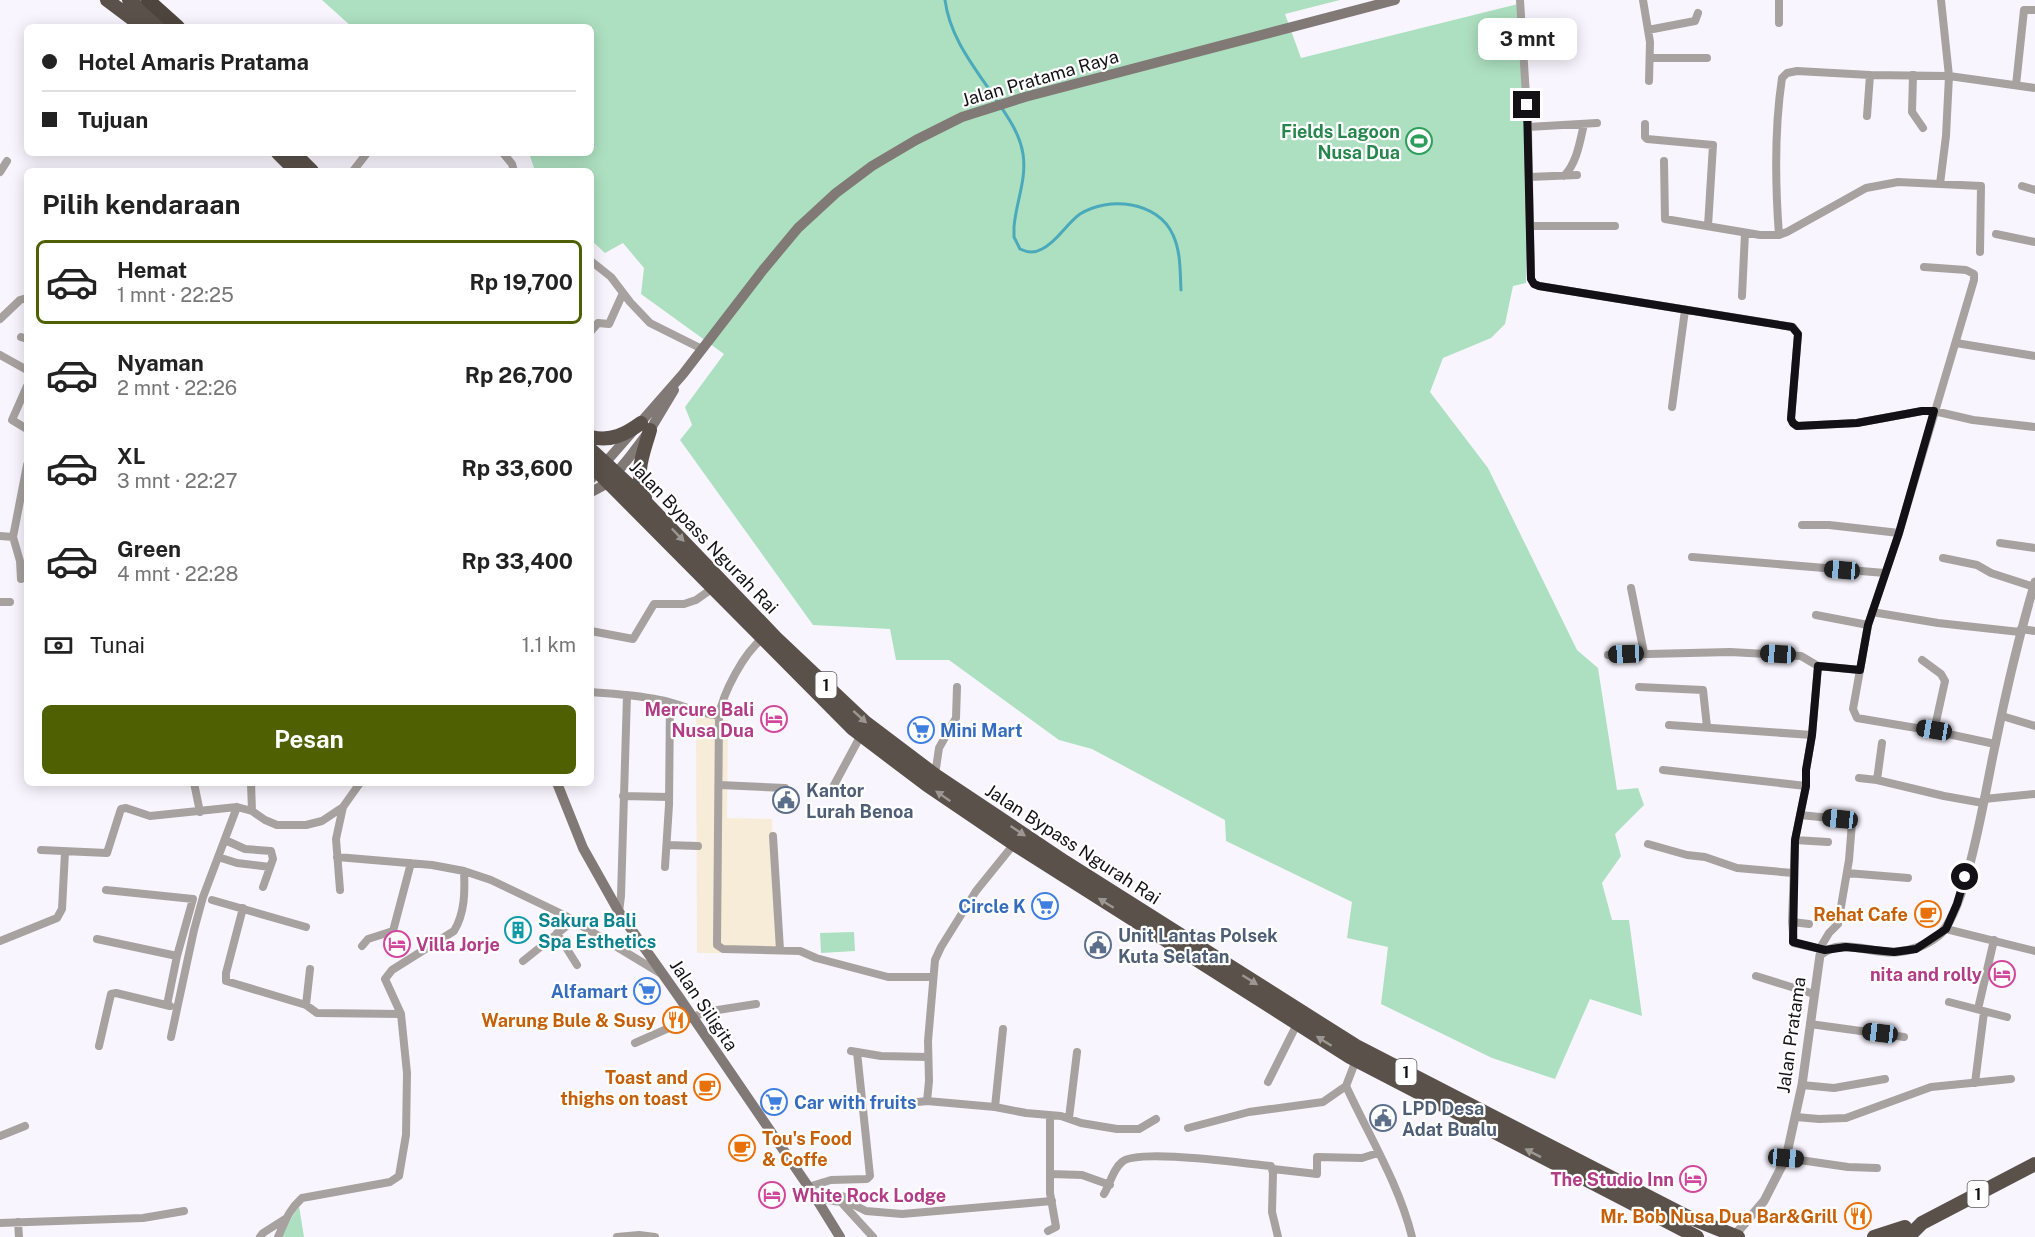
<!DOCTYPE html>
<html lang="id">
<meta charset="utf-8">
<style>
:root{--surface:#fff;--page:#f2f2f2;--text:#222;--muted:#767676;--line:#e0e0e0;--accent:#4f6003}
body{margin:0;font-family:"Public Sans",sans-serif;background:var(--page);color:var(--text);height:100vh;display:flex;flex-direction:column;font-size:22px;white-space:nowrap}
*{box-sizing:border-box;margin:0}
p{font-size:20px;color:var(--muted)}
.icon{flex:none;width:33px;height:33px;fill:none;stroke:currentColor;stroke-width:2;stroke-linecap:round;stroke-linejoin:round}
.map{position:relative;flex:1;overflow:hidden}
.sheet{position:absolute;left:24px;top:168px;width:570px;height:618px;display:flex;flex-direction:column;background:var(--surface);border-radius:9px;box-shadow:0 3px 15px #0003}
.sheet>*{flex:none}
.guide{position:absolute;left:24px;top:24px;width:570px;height:132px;border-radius:9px;box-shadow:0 3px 15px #0003;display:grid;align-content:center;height:132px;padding:0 18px;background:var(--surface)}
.end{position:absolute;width:27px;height:27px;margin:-14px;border:8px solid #131115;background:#fff;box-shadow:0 0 0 3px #fff}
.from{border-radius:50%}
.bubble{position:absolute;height:42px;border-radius:9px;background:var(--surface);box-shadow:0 3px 15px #0003;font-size:20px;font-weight:700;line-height:42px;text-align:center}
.car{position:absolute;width:18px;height:36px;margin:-18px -9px;border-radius:8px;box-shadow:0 0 4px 2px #0007;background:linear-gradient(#222 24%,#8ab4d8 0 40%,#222 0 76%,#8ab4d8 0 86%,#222 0)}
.guide b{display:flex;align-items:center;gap:21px;height:57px;font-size:22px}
.guide b+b{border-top:2px solid var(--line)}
.guide i{width:15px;height:15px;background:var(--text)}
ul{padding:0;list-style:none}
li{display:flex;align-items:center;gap:18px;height:84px;margin:0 12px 9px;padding:0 6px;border:3px solid transparent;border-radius:9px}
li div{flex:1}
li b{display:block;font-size:22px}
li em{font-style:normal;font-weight:700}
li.current{border-color:var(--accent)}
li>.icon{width:54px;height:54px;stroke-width:1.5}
h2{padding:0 18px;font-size:27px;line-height:72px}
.pay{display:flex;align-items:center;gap:15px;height:66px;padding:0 18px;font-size:22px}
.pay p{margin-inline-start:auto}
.cta{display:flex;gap:12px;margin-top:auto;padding:12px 18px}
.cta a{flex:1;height:69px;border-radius:9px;background:var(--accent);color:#fff;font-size:24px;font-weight:700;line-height:69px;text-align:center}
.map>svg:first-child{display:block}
.commercial{fill:#f7ecd7}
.green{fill:#ade0c0}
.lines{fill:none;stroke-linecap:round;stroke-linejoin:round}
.stream{stroke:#4ba9bc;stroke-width:3}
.minor{stroke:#a7a29f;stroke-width:8}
.tertiary{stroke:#a7a29f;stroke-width:9}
.secondary{stroke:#807975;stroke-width:10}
.trunk{stroke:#5a514a;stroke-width:14}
.motorway{stroke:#4e453e;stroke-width:14}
.oneway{fill:#9c9792}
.route{stroke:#131115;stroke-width:8}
.labels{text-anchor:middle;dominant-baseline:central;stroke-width:4.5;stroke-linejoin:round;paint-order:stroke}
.shield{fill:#fff;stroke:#5a585b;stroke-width:1.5}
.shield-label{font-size:16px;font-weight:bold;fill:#131115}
.street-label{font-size:18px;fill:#131115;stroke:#fff}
.leisure-label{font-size:18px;font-weight:bold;fill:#27864d;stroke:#fff;text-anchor:end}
.hotel-label{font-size:18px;font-weight:bold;fill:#b23c85;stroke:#fff;text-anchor:end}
.shop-label{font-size:18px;font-weight:bold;fill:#366cbe;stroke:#fff;text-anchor:start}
.service-label{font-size:18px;font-weight:bold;fill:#4e5e75;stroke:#fff;text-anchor:start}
.food-label{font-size:18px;font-weight:bold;fill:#c56008;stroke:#fff;text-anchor:end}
.culture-label{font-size:18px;font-weight:bold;fill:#0d838f;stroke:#fff;text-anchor:start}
</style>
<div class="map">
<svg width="2035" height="1237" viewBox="0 0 2035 1237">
<rect width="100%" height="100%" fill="#f9f5fe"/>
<path class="commercial" d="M696 717 728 720 727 818 772 819 777 953H697Z"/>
<path class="green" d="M322 0H1340L1285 14 1301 58 1522 3 1527 198 1526 283 1513 286 1505 324 1491 338 1443 358 1430 392 1488 468 1577 650 1598 668 1617 790 1638 788 1644 805 1615 834 1621 856 1602 883 1612 920H1629L1642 1016 1590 999 1555 1079 1492 1058 1381 1004 1388 947 1347 938 1352 902 1226 841 1225 820 1092 749 1059 740 949 660H896L890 629 813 625 680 440 692 425 685 407 724 354 641 294 644 268 623 243 605 253 591 240V171H535L529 153H591V27H352Z
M854 932 855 951 821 953 820 933Z
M299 1206 304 1237H280Z"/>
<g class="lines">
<path class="stream" d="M945 0C950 39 976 69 997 101 1008 117 1020 134 1023 154 1027 179 1016 202 1014 227V237L1020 249C1028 253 1035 253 1042 249 1057 242 1066 224 1080 214 1108 196 1158 201 1173 235 1181 252 1180 272 1181 290"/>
<path class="minor" d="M1520 0 1528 127 1531 279 1534 284 1539 286 1793 327 1798 334 1791 419 1793 423 1797 426 1857 423 1922 411H1934L1973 420 2035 427
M1643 0 1650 42 1649 81
M1779 23V0
M1648 30 1695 21 1698 13
M1651 58H1707
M1913 75 1912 112 1923 128
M2016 85 2024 10H2035
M1867 116 1870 75
M1645 124V137L1647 139 1713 145 1708 226
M1528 127 1597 123
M503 153 512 164 514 171
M1664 161 1665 219 1760 235H1779L1787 232 1866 188 1898 182 1981 186 1980 252
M353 171 367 153
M0 172 7 161
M1564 176C1577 163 1580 141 1584 124
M1529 177 1577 175
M1940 184 1946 136 1949 76 1941 0
M2022 186 2035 190
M1530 226H1615
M1996 234 2035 242
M1779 235C1775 182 1774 131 1782 78L1787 73 1797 71 1870 75 1949 76 2035 88
M591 261 611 277 630 302 650 323 702 349
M1742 296 1745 233
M0 319 20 300 27 298
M591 331 598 323 609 324 623 293
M21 337 27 339
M1956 343 2035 356
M0 355 27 370
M27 386 12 420 27 429
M1672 407 1685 310
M1802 525H1829L1899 533
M0 536 13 537 27 465
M13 537 20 561 21 579
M2000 543 2035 548
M1692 557 1885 573
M1943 558 1977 565 1991 573 2034 587
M1631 588 1644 653
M0 602H10
M1872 612 1938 623 2020 632
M1816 615 1868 625
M2021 629 2035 631
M591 631 633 639 654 604H684L696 600 713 588
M763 638C744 653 723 692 719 716L717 945 723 949 800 951 816 958 888 977H932
M1608 655 1730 652 1801 656 1818 666 1860 670 1868 625 1899 533 1974 280V274L1966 270 1924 267
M1922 660 1941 674 1945 681 1934 731
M1818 666 1812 735 1806 770V786L1795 840 1792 922 1794 943 1825 950
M1860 670 1853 709 1857 718 1934 731 1995 744
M1639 687 1703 690 1707 727
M591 692C616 694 641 695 665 701 685 706 698 713 719 716
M2002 716 2035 726
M1669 725 1812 735
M1882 743 1877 780 1944 796 1983 803
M1663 770 1806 786
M935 775 939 748 956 718 957 687
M1859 778 1877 780
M194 783 200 812
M251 783 252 811
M720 785 785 788
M833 787 861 735
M623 796 669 797
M1984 799 2035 794
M1800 815 1840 819 1852 823 1849 860 1838 924 1829 933 1820 948
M773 836 780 950
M225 840 245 849 271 851 273 859 263 887
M1795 840 1828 842
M1648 844 1687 855 1705 857 1737 868 1793 873
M667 845 698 846
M41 850 107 853 120 812 121 809 126 808 150 816 237 807 252 811 265 820 277 825H306L322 821 343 807 360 783
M218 857 237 863 270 867
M337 857 432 865 464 871 491 880 564 915 660 973
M665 867 669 805 670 703
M1847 873 1908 878
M106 890 193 899 177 956 167 1005
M340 890 336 839 343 807
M212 900 306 927
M243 908 226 973V981L306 1005 317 1013 401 1014
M619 912 621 896 627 695
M1792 922 1809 924
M1946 929 2035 951
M557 933 577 965
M97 939 177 956
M0 941 57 918 62 909 65 852
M362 946 368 939 393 931 411 863
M523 961 573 921
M1756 976 1814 994
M1949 1002 2007 1017
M306 1005 310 969
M1978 1009 1994 940
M1810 1024 1904 1037
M171 1037 194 930 203 897 237 807
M635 1043 705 1012 756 1004
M99 1046 111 994 116 993 170 1006
M851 1051 881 1056 928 1057
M1268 1082 1297 1024
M1975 1083 1984 1012
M1802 1085 1834 1088 1885 1079
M1346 1086C1369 1136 1399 1184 1412 1237
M927 1101 929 1081 928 1041 935 960 941 947 976 891 1014 844
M892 1105 927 1101 995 1107 1026 1113 1061 1116 1081 1123 1117 1129H1139L1156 1119
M995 1107 1003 1029
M1796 1117 1819 1119 1846 1118 1931 1087 2011 1079
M1069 1118 1077 1052
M1188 1128 1249 1112 1323 1102 1346 1086 1356 1060
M0 1136 25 1126
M1786 1158 1848 1167 1877 1168
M1273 1169 1317 1174V1157L1362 1158 1378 1153
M1051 1174 1082 1175 1110 1185
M808 1187 831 1180 867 1179 870 1176 857 1052
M1104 1194C1110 1184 1113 1169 1122 1162 1137 1148 1246 1164 1271 1166L1273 1173 1272 1212 1278 1237
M814 1195H836L845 1197 854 1205 866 1211 902 1214 1052 1201
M827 1200 841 1202 873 1237
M18 1222 19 1237
M0 1223 143 1218 184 1211
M1048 1231 1056 1227 1050 1193V1116
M260 1237 263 1233 285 1219
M278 1237C286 1220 288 1211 302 1198L390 1182 399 1176 406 1135 407 1073 401 1014 385 979 392 970 454 931C465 913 465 891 464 871
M617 1237 639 1235 655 1237"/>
<path class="tertiary" d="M1734 1236 1764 1201 1786 1158 1802 1085 1820 955C1840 937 1872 954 1896 952 1912 951 1925 946 1938 936 1967 914 1986 786 1995 746 2006 691 2019 636 2035 582"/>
<path class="secondary" d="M591 479 683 374 763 270 798 228 836 193 872 166 916 140 962 117 1025 97 1395 0
M591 492 608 483 628 459 650 430 674 390
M557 783 583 848 619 912 679 997 814 1195 840 1237"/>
<path class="trunk" d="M107 0 143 27
M129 0 163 27
M278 153 296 171
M294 153 312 171
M591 437C611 442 626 434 641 423
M591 450 631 487 776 638 865 722 935 775 1065 862 1356 1046 1686 1216 1738 1237
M591 465 853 729 927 785 1014 844 1350 1057 1697 1237
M645 498C634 472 643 455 650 430
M1874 1237 1905 1227
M1899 1237 1914 1231 1922 1223 2035 1164"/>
<path class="motorway" d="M148 0 178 27"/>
</g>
<defs><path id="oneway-solid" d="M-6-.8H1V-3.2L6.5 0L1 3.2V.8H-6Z" transform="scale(1.5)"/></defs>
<g class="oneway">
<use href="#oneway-solid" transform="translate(678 535) rotate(46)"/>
<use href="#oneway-solid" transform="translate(860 717) rotate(42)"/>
<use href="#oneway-solid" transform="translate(943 796) rotate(-145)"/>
<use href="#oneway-solid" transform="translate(1018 831) rotate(34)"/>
<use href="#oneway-solid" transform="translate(1106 903) rotate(-148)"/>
<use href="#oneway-solid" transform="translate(1250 980) rotate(32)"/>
<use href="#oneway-solid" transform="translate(1324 1041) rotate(-148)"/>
<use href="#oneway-solid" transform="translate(1533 1153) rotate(-153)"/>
</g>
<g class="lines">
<path class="route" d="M1527 105 1531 279 1534 284 1539 286 1792 327 1798 334 1791 419 1793 423 1797 426 1857 423 1922 411H1934L1899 533 1868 625 1860 670 1818 666 1812 735 1806 770V786L1795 840 1793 942 1825 950 1846 947 1894 952 1916 949 1946 929 1957 904 1965 877"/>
</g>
<defs>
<symbol id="stadium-ring" viewBox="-11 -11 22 22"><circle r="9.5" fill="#fff" stroke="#2e9e5b" stroke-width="1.5"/><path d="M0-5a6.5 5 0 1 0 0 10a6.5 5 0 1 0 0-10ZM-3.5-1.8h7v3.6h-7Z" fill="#2e9e5b"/></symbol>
<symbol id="hotel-ring" viewBox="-11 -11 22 22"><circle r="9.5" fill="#fff" stroke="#d1479c" stroke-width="1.5"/><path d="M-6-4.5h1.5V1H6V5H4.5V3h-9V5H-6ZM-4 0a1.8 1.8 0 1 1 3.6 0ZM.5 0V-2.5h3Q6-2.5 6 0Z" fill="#d1479c"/></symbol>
<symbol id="supermarket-ring" viewBox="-11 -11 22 22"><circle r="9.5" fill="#fff" stroke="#3f7fe0" stroke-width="1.5"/><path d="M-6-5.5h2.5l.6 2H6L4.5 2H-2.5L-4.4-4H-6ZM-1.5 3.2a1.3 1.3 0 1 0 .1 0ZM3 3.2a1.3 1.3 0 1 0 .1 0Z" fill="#3f7fe0"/></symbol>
<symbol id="civic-ring" viewBox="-11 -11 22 22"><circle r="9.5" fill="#fff" stroke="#5c6f8a" stroke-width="1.5"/><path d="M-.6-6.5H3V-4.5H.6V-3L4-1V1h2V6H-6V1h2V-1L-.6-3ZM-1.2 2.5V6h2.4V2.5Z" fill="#5c6f8a"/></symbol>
<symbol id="cafe-ring" viewBox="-11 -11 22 22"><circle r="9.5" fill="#fff" stroke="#e8710a" stroke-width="1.5"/><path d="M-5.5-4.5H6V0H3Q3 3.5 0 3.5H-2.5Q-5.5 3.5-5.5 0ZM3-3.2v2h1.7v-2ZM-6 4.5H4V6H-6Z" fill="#e8710a"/></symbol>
<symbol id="building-ring" viewBox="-11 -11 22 22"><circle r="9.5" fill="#fff" stroke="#0f9aa8" stroke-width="1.5"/><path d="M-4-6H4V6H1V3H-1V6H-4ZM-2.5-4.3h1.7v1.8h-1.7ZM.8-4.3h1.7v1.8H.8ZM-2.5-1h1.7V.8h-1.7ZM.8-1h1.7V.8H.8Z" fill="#0f9aa8"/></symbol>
<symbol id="restaurant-ring" viewBox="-11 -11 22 22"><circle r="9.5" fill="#fff" stroke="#e8710a" stroke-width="1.5"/><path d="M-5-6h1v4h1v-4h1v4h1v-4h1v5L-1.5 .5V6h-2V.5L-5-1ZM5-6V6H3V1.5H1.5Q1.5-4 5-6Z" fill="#e8710a"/></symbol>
</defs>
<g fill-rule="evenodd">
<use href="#stadium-ring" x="1404" y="126" width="30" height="30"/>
<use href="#hotel-ring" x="759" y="704" width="30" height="30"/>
<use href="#supermarket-ring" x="906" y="715" width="30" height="30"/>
<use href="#civic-ring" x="771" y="785" width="30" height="30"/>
<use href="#supermarket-ring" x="1030" y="891" width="30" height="30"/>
<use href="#cafe-ring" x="1913" y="899" width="30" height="30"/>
<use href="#building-ring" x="503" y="915" width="30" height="30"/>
<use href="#hotel-ring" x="382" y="929" width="30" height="30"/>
<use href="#civic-ring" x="1083" y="930" width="30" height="30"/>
<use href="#hotel-ring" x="1987" y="959" width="30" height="30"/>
<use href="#supermarket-ring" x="632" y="976" width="30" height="30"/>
<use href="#restaurant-ring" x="661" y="1005" width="30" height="30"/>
<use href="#cafe-ring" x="692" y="1072" width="30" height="30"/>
<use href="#supermarket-ring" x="759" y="1087" width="30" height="30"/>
<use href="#civic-ring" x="1368" y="1103" width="30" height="30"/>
<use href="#cafe-ring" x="727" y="1133" width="30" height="30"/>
<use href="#hotel-ring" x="1678" y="1164" width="30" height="30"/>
<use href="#hotel-ring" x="757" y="1180" width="30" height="30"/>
<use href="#restaurant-ring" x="1843" y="1201" width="30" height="30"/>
</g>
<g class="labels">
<g class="shield">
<rect x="815.5" y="672" width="21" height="26" rx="4.5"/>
<rect x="1395.5" y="1059" width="21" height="26" rx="4.5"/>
<rect x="1967.5" y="1181" width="21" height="26" rx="4.5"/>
</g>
<g class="shield-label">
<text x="826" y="685">1</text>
<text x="1406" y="1072">1</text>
<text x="1978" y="1194">1</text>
</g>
<g class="street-label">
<text transform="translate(1040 78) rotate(-16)">Jalan Pratama Raya</text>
<text transform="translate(704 537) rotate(46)">Jalan Bypass Ngurah Rai</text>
<text transform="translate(1073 844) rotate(33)">Jalan Bypass Ngurah Rai</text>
<text transform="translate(704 1005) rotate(56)">Jalan Siligita</text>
<text transform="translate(1791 1035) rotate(-82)">Jalan Pratama</text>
</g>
<g class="leisure-label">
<text x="1400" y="131">Fields Lagoon<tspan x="1400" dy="21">Nusa Dua</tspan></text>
</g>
<g class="hotel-label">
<text x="754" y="709">Mercure Bali<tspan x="754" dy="21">Nusa Dua</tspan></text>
<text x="416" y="944" text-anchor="start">Villa Jorje</text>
<text x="1982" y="974">nita and rolly</text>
<text x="1674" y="1179">The Studio Inn</text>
<text x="792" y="1195" text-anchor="start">White Rock Lodge</text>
</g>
<g class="shop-label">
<text x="940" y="730">Mini Mart</text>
<text x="1026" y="906" text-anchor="end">Circle K</text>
<text x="628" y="991" text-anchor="end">Alfamart</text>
<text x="794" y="1102">Car with fruits</text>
</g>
<g class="service-label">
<text x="806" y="790">Kantor<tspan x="806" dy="21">Lurah Benoa</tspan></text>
<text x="1118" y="935">Unit Lantas Polsek<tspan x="1118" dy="21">Kuta Selatan</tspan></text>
<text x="1402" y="1108">LPD Desa<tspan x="1402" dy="21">Adat Bualu</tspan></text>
</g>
<g class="food-label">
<text x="1908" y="914">Rehat Cafe</text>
<text x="656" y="1020">Warung Bule &amp; Susy</text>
<text x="688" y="1077">Toast and<tspan x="688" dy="21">thighs on toast</tspan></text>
<text x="762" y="1138" text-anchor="start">Tou's Food<tspan x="762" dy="21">&amp; Coffe</tspan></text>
<text x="1838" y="1216">Mr. Bob Nusa Dua Bar&amp;Grill</text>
</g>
<g class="culture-label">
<text x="538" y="920">Sakura Bali<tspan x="538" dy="21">Spa Esthetics</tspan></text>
</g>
</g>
</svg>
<i class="end from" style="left:1965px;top:877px"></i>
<i class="end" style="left:1527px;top:105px"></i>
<div class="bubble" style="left:1478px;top:18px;width:99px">3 mnt</div>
<i class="car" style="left:1842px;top:570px;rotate:275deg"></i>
<i class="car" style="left:1626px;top:654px;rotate:268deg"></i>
<i class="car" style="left:1778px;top:654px;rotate:273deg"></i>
<i class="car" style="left:1934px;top:730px;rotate:279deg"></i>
<i class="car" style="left:1840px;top:819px;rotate:276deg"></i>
<i class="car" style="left:1880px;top:1033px;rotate:277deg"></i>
<i class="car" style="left:1786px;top:1158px;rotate:95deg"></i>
<div class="guide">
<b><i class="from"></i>Hotel Amaris Pratama</b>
<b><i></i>Tujuan</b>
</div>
<section class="sheet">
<h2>Pilih kendaraan</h2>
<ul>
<li class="current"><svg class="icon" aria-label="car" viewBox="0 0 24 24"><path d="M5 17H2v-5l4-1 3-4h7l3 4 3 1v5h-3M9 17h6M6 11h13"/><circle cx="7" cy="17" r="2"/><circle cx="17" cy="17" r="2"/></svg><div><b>Hemat</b><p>1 mnt · 22:25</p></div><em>Rp 19,700</em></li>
<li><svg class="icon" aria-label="car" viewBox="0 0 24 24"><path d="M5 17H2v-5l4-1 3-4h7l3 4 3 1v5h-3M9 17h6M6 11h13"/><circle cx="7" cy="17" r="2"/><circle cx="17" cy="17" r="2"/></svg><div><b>Nyaman</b><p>2 mnt · 22:26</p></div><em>Rp 26,700</em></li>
<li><svg class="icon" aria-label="car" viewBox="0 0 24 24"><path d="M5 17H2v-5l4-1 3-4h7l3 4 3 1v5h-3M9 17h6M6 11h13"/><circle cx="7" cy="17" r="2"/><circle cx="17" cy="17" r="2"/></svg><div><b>XL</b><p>3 mnt · 22:27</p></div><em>Rp 33,600</em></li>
<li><svg class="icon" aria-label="car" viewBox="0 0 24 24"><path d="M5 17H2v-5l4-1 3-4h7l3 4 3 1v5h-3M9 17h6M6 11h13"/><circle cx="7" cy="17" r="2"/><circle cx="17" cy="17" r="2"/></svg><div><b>Green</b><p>4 mnt · 22:28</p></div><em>Rp 33,400</em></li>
</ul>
<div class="pay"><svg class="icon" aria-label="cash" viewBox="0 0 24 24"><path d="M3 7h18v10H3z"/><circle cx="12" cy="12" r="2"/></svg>Tunai<p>1.1 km</p></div>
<div class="cta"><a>Pesan</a></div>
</section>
</div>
